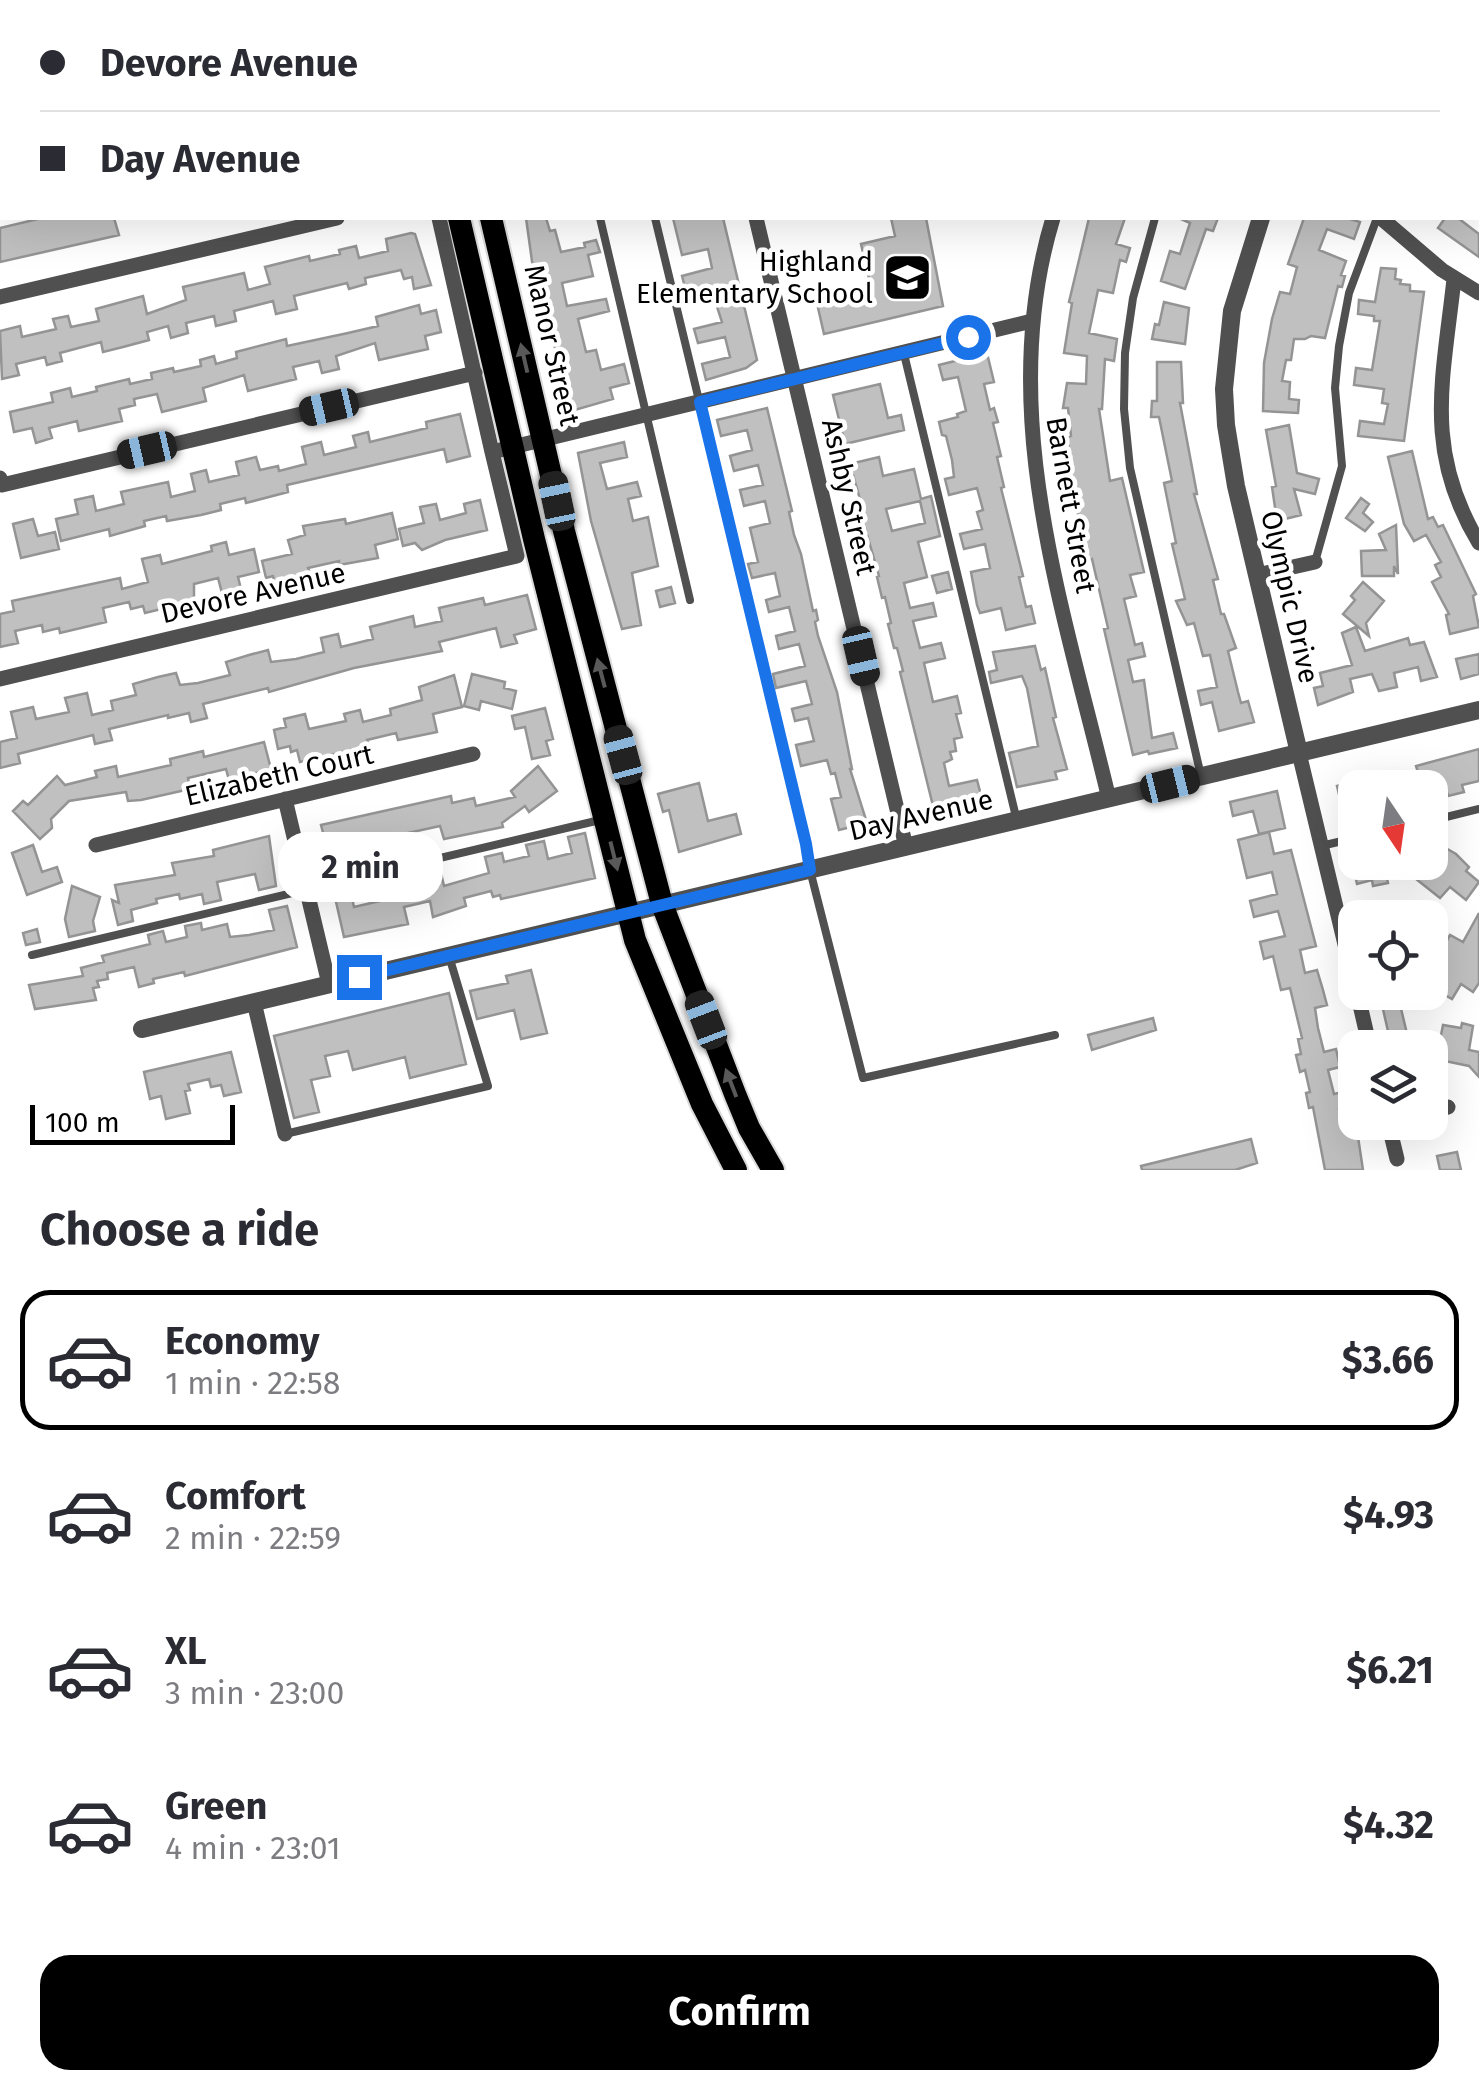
<!DOCTYPE html>
<meta charset="utf-8">
<style>
:root{--surface:#fff;--page:#f7f7f7;--text:#2b2b33;--muted:#7c7c81;--line:#e1e1e2;--accent:#000}
body{margin:0;font-family:"Fira Sans",sans-serif;background:var(--page);color:var(--text);height:100vh;display:flex;flex-direction:column;font-size:38px;white-space:nowrap}
*{box-sizing:border-box;margin:0}
p{font-size:32px;color:var(--muted)}
.icon{flex:none;width:55px;height:55px;fill:none;stroke:currentColor;stroke-width:2;stroke-linecap:round;stroke-linejoin:round}
.map{position:relative;height:1170px;overflow:hidden}
.details{display:flex;flex-direction:column;background:var(--surface);flex:1}
.details>*{flex:none}
.top-card{position:absolute;left:0px;top:0px;width:1480px;height:220px;box-shadow:0 10px 40px #0002;display:grid;align-content:center;height:220px;padding:0 40px;background:var(--surface)}
.needle{width:65px;rotate:167deg}
.tools{position:absolute;left:1338px;top:770px;display:grid;gap:20px}
.tools a{display:grid;place-items:center;width:110px;height:110px;border-radius:20px;background:var(--surface);box-shadow:0 10px 40px #0002;font-size:50px}
.scale{position:absolute;left:30px;bottom:25px;width:205px;box-sizing:border-box;padding-left:10px;border:5px solid #000;border-top:0;font-size:28px;line-height:35px;white-space:nowrap;color:#000;-webkit-text-stroke:8px #fff;paint-order:stroke}
.end{position:absolute;width:45px;height:45px;margin:-22px;border:12px solid #1a73e8;background:#fff;box-shadow:0 0 0 5px #fff}
.from{border-radius:50%}
.bubble{position:absolute;height:70px;border-radius:30px;background:var(--surface);box-shadow:0 10px 40px #0002;font-size:32px;font-weight:700;line-height:70px;text-align:center}
.car{position:absolute;width:30px;height:60px;margin:-30px -15px;border-radius:12px;box-shadow:0 0 8px 2px #0007;background:linear-gradient(#222 24%,#8ab4d8 0 40%,#222 0 76%,#8ab4d8 0 86%,#222 0)}
.top-card b{display:flex;align-items:center;gap:35px;height:95px;font-size:38px}
.top-card b+b{border-top:2px solid var(--line)}
.top-card i{width:25px;height:25px;background:var(--text)}
ul{padding:0;list-style:none}
li{display:flex;align-items:center;gap:30px;height:140px;margin:0 20px 15px;padding:0 20px;border:5px solid transparent;border-radius:30px}
li div{flex:1}
li b{display:block;font-size:38px}
li em{font-style:normal;font-weight:700}
li.active{border-color:var(--accent)}
li>.icon{width:90px;height:90px;stroke-width:1.5}
h2{padding:0 40px;font-size:45px;line-height:120px}
.action{display:flex;gap:20px;margin-top:auto;padding:20px 40px}
.action a{flex:1;height:115px;border-radius:30px;background:var(--accent);color:#fff;font-size:40px;font-weight:700;line-height:115px;text-align:center}
.map>svg:first-child{display:block}
.building{fill:#c0c0c0;stroke:#949494;stroke-width:2.5;fill-rule:evenodd}
.lines{fill:none;stroke-linecap:round;stroke-linejoin:round}
.primary-casing{stroke:#dbdbdb;stroke-width:26}
.service{stroke:#505050;stroke-width:8}
.minor{stroke:#505050;stroke-width:15}
.tertiary{stroke:#505050;stroke-width:18}
.primary{stroke:#000;stroke-width:22}
.oneway{fill:#595959}
.route{stroke:#1a73e8;stroke-width:12}
.labels{text-anchor:middle;dominant-baseline:central;stroke-width:9;stroke-linejoin:round;paint-order:stroke}
.poi-label{font-size:28px;fill:#000;stroke:#fff;text-anchor:end}
.street-label{font-size:28px;fill:#000;stroke:#fff}
</style>
<div class="map">
<svg width="1479" height="1170" viewBox="0 0 1479 1170">
<rect width="100%" height="100%" fill="#fff"/>
<path class="building" d="M42 218H114L119 235 0 262V228Z
M526 218H546L550 231 555 230 561 252 585 247 584 243 596 240 600 252 588 255 593 276 562 283 567 306 606 299 609 311 578 319 586 352 596 350 601 370 624 364 629 383 610 388 613 399 568 412 560 364 535 283Z
M673 218H723L757 360 746 368 706 380 702 364 730 357 725 337 698 343 694 329 722 322 710 285 686 291 682 276 712 268 708 249 682 255Z
M891 218H926L943 306 824 334 816 299 871 287 861 244 895 236Z
M1089 218H1125L1116 244 1130 248 1126 262 1120 260 1113 293 1098 290 1089 333 1117 339 1114 361 1105 359 1102 409H1099L1110 481 1122 478 1144 572 1130 575 1136 596 1124 599 1135 645 1142 643 1145 656 1128 660 1133 682 1144 680 1152 738 1173 733 1177 748 1149 754 1148 751 1133 755 1104 629 1108 628 1092 559 1087 560 1066 453H1069L1068 437 1071 436 1068 408H1063L1067 383 1086 384 1087 356 1064 353 1072 303 1069 302Z
M1179 218H1218L1213 231 1206 229 1185 289 1161 281 1170 251 1180 254 1190 223Z
M1304 218H1347L1360 222 1354 239 1327 229 1319 250 1346 261 1341 275 1345 276 1342 287 1338 286 1325 338 1311 336 1305 339H1294L1291 360H1286L1282 381 1290 382 1289 399 1299 400 1298 413 1263 411 1264 363 1272 319 1280 292 1290 294 1297 267 1288 264Z
M1445 218H1458L1479 234V257L1438 228Z
M411 233 415 234 431 285 414 289 412 277 404 279 401 270 365 278 366 284 349 289 347 283 294 296 297 309 276 314 273 301 234 311 236 321 216 326 214 316 186 323 188 333 171 338 168 326 147 332 149 340 123 347 103 352 101 342 60 353 62 361 47 365 45 357 16 364 19 375 2 379 0 331 20 326 22 337 56 329 53 319 68 316 71 327 99 321 96 309 143 296 147 314 186 300 183 287 244 273 248 290 270 284 265 267 309 256 310 261 340 254 339 250 356 246 359 258 388 251 386 239Z
M1381 268 1396 269 1395 279 1401 280 1400 284 1410 285V291L1424 292 1404 441 1358 436 1360 421 1384 424 1388 404 1382 403 1384 389 1354 385 1356 368 1372 370 1380 321H1374V316L1358 314 1359 300 1375 302Z
M1164 302 1189 308 1185 344 1152 339 1155 324 1159 325Z
M419 305 421 314 436 310 441 332 425 336 428 349 379 360 375 343 336 356 339 369 322 373 319 361 293 367 296 379 248 391 244 375 203 388 206 401 162 412 157 394 134 399 135 405 119 409 122 421 79 431 77 421 49 428 52 438 36 443 32 428 14 432 10 412 53 402 51 393 70 388 72 397 97 391 96 387 129 379 130 384 152 379 151 373 173 368 174 372 201 366 200 360 214 356 216 364 237 358 236 352 286 339 287 346 348 333 378 326 376 317Z
M987 353 994 382 984 384 990 410 994 408 998 422 993 423 1001 456 997 457 1004 487 1001 488 1023 576 1019 577 1026 607 1031 606 1035 623 1006 630 1001 608 980 613 977 605 971 572 990 568 985 544 964 549 960 534 982 529 977 512 983 510 977 488 949 495 945 479 954 477 952 460 946 436 942 435 939 422 958 417 957 414 966 411 958 377 943 380 939 365Z
M1157 362H1181L1183 403H1180L1197 494H1194L1218 579 1213 580 1221 614H1224L1236 648 1228 651 1238 692 1241 703 1248 701 1254 722 1219 731 1212 702 1201 705 1198 691 1217 687 1210 655 1203 656 1194 623 1187 625 1176 601 1185 599 1172 544 1176 543 1164 483 1172 481 1159 417H1151L1152 401H1157Z
M880 384 888 418 901 415 904 430 845 444 833 395Z
M767 408 792 511 789 512 794 535 801 554 813 611 816 610 818 620 815 622 818 636 837 692 852 769H850L867 823 839 830 831 799 841 797 835 773 831 774 827 760 801 766 796 745 814 741 808 718 795 721 792 709 812 704 806 681 776 688 773 674 805 666 799 644 779 649 776 636 795 631 789 607 769 612 766 600 780 596 775 573 752 578 748 564 758 562 750 528 770 523 765 501 744 506 740 490 763 485 758 465 734 471 730 456 752 450 747 430 721 436 717 420Z
M460 414 470 456 447 462 444 449 287 485 288 492 246 503 245 498 220 504 221 510 201 515 167 521 166 516 144 521 145 526 110 536 109 529 61 541 56 519 78 514 75 500 93 496 96 511 124 504 121 492 168 482 171 497 195 491 191 474 206 470 209 482 239 475 236 462 256 457 260 470 278 466 279 471 306 464 302 447 321 442 324 455 356 447 353 436 368 432 370 442 427 428 426 422Z
M1289 425 1297 473 1319 479 1315 494 1294 489 1301 515 1277 521 1272 487 1276 486 1266 430Z
M624 442 627 457 600 463 607 489 637 482 641 496 628 499 633 521 648 517 658 566 632 573 641 625 622 629 591 521 578 453Z
M1412 451 1428 519 1433 517 1438 527 1443 525 1476 594 1473 596 1479 627 1450 634 1446 615 1449 614 1432 582 1441 577 1435 565 1441 562 1426 535 1414 541 1404 524 1388 457Z
M879 457 883 476 914 469 921 499 931 496 940 536 918 542 927 577 904 583 910 608 933 603 936 616 913 621 920 648 941 643 945 658 924 663 933 702 957 696 961 713 956 714 962 737 954 739 956 751 950 752 952 759 944 763 949 786 977 780 981 795 933 806 900 672 903 671 897 648H894L888 624 891 623 885 597 882 598 877 577 879 576 862 517H865L850 464ZM920 501 925 523 892 531 886 509Z
M1361 498 1369 504 1363 513 1373 522 1365 531 1346 518Z
M480 500 487 530 445 540 422 550 415 543 403 546 399 529 424 523 420 507 436 504 440 520 466 513 464 504Z
M392 513 398 539 375 545 378 558 339 565V561L308 568 310 573 274 581 273 576 266 578 262 561 292 554 288 540 305 535 303 526 345 519 346 524Z
M33 519 38 536 55 532 59 549 21 558 13 524Z
M1396 525 1398 574 1394 566V576H1362L1361 551 1386 550 1379 534Z
M226 542 229 555 254 549 259 572 238 577 241 589 222 593 218 578 194 584V601L145 613 143 606 131 609 129 602 103 608 106 622 60 633 59 628 43 632 42 625 15 631 18 643 0 647V614L14 611 12 601 120 578 122 589 148 582 142 559 160 555 162 564 212 551 211 546Z
M948 572 952 589 937 593 932 576Z
M1363 582 1384 601 1366 623 1369 636 1343 614 1355 600 1351 596Z
M671 587 675 603 660 607 656 591Z
M527 595 536 629 514 635 517 643 501 647 496 628 439 642 442 651 354 668 269 692 268 688 203 704 207 718 191 722 189 713 168 718V715L109 729 112 740 95 744 93 735 18 754 20 763 0 768V742L17 738 11 712 33 707 36 719 69 712 65 698 87 693 92 715 113 710 111 701 136 695 133 684 158 677 176 673 180 685 198 683 230 675 226 662 249 655 268 650 271 662 296 659 324 652 321 638 338 634 341 647 373 639 370 627 413 616 415 627 442 621 439 608 483 598 485 605Z
M1356 627 1365 651 1408 638 1410 645 1424 642 1437 677 1421 681 1418 667 1394 673 1397 687 1379 691 1372 674 1350 679 1353 692 1318 705 1314 688 1323 686 1320 673 1352 665 1342 633Z
M1035 646 1041 670 1045 668 1056 717 1053 718 1067 769 1055 772 1057 779 1017 787 1009 753 1038 746 1027 688 1022 676 991 683 989 672 997 670 993 652Z
M1479 654V674L1461 679 1456 659Z
M472 674 505 682 504 688 516 691 512 709 481 701 479 710 464 706Z
M454 675 462 707 433 714 437 732 398 740 396 733 367 740 369 746 300 762 297 750 291 752 290 746 278 749 274 730 286 727 284 719 305 714 309 729 346 721 344 714 360 710 363 722 391 715 390 709 422 700 419 687Z
M545 708 553 739 546 741 550 755 532 759 525 727 515 729 512 716Z
M264 742 271 769 229 780 226 769 188 778 190 789 141 800 128 801 126 792 69 801 51 819 52 828 40 839 13 811 23 801 28 805 57 776 65 785 97 777 95 771 116 766 118 777 171 765 170 759 203 751 204 757Z
M1479 749V781L1462 785 1464 792 1448 796 1445 784 1429 788H1371V783L1380 781 1379 777 1393 773 1394 778 1418 772 1416 766Z
M538 766 557 791 529 812 525 806 502 823 503 827 444 839 440 826 408 833 413 852 396 856 394 844 361 852 364 862 346 866 340 845 327 848 321 825 451 796 452 803 474 798 476 806 515 797 511 791Z
M1355 782V831L1348 832 1337 786Z
M699 783 708 821 736 814 741 834 679 852 669 810 663 812 658 794Z
M1277 791 1285 828 1259 834 1253 811 1233 816 1230 802Z
M1269 832 1274 854 1291 850 1316 946 1300 950 1305 973 1317 970 1323 990 1327 1005 1315 1008 1318 1028 1324 1052 1336 1049 1340 1067 1328 1070 1334 1094 1347 1091 1351 1106 1339 1109 1345 1133 1357 1130 1363 1170H1325L1313 1107 1309 1108 1306 1093 1310 1092 1305 1070 1300 1072 1296 1055 1301 1054 1298 1039 1302 1038 1290 988 1281 990 1273 956 1264 959 1260 942 1285 936 1278 911 1254 917 1250 901 1277 894 1272 872 1247 878 1238 840Z
M585 833 595 878 501 899 500 895 493 897 491 891 464 898 466 906 433 917 430 901 404 907 408 924 344 937 334 893 350 889 354 907 384 900 381 888 414 879 441 873 444 886 489 873 485 857 502 853 504 862 529 856 526 845 544 841 548 859 572 853 568 837Z
M269 836 276 886 259 890 255 874 217 882 221 900 204 904 202 894 180 899 179 894 156 899 157 903 131 910 133 921 118 925 112 900 119 903 115 885 175 875 172 863 214 856 213 850Z
M1437 843 1456 854 1469 867 1466 871 1479 882 1466 900 1450 887 1440 898 1416 879 1426 862H1430V844L1435 847Z
M33 845 42 872 57 867 62 882 27 895 12 853Z
M1352 862H1370L1371 868 1384 865 1388 883 1373 886 1372 880 1357 884Z
M72 886 100 897 93 921 95 931 69 937 65 919Z
M287 906 297 947 185 976 184 972 153 979 154 983 139 987 134 967 107 973 108 979 97 981 99 987 93 988 96 1000 35 1009 29 985 83 976 81 968 104 962 102 956 150 944 148 935 163 931 166 942 187 937 185 926 201 923 202 930 227 924 230 937 249 935 274 930 269 910Z
M1479 913V983L1473 992 1461 984 1452 999 1436 990 1446 973 1433 964 1450 935 1463 942Z
M37 929 40 942 26 945 23 933Z
M531 970 547 1033 521 1039 514 1010 477 1019 470 991 508 983 506 976Z
M1379 992H1397L1409 1042 1441 1035 1443 1025 1461 1028 1462 1023 1473 1026 1469 1050 1479 1052V1077L1469 1066 1445 1061 1430 1065V1048H1395L1391 1044Z
M449 993 466 1064 410 1078 405 1057 353 1070 348 1051 325 1056 330 1076 311 1080 319 1112 294 1118 274 1036Z
M1153 1018 1156 1030 1092 1050 1088 1035Z
M231 1052 241 1092 224 1096 221 1085 211 1087 209 1079 188 1084 190 1090 185 1091 190 1113 166 1119 161 1096 150 1099 144 1072Z
M1251 1139 1257 1163 1235 1170H1142L1141 1166Z
M1457 1152 1461 1170H1440L1437 1156Z"/>
<g class="lines">
<defs>
<path id="primary" d="M408 0V2
M439 0 440 2
M459 218 534 539 635 940 702 1104 736 1170
M491 218 564 531 662 904 735 1094 749 1128 773 1170"/>
</defs>
<use href="#primary" class="primary-casing"/>
<path class="service" d="M550 0V2
M603 0V2
M747 0 748 2
M1228 2 1229 0
M600 218 690 600
M655 218 806 844 810 870 863 1078 1055 1035
M1155 218 1133 298 1125 353 1124 409 1130 468 1201 776
M904 354 1017 821
M1315 562 1342 466 1335 388 1339 346 1349 293 1377 218
M1430 821 1479 809
M1321 846 1355 838
M32 955 600 820
M285 1134 488 1086 449 956"/>
<path class="minor" d="M388 0 389 2
M704 0V2
M1130 2 1131 0
M0 108H2
M439 218 492 452 1032 321
M756 218 906 847
M1053 218C994 412 1064 609 1109 799
M1381 218 1442 270 1479 293
M1454 279C1443 380 1423 450 1479 543
M0 297 337 218
M0 478 2 485 475 373
M1257 575 1315 562
M0 679 517 556 492 452
M1299 753 1355 986
M285 799 329 984
M96 845 473 754
M1357 992 1370 1048
M254 1002 285 1134
M1430 1112 1448 1107
M1388 1122 1397 1159"/>
<path class="tertiary" d="M1337 2 1338 0
M1261 218 1232 311 1224 389 1226 425 1236 486 1299 753
M142 1029 1479 710"/>
<use href="#primary" class="primary"/>
</g>
<defs><path id="oneway-solid" d="M-6-.8H1V-3.2L6.5 0L1 3.2V.8H-6Z" transform="scale(2.5)"/></defs>
<g class="oneway">
<use href="#oneway-solid" transform="translate(524 358) rotate(-103)"/>
<use href="#oneway-solid" transform="translate(601 673) rotate(-105)"/>
<use href="#oneway-solid" transform="translate(614 856) rotate(76)"/>
<use href="#oneway-solid" transform="translate(731 1083) rotate(-111)"/>
</g>
<g class="lines">
<path class="route" d="M359 977 810 870 806 844 700 402 968 337"/>
</g>
<defs>
<symbol id="school-square" viewBox="-11 -11 22 22"><rect x="-9" y="-9" width="18" height="18" rx="4" fill="#000" stroke="#fff"/><path d="M0-5L7-2L0 1L-7-2ZM-4 1L0 2.5L4 1V4Q0 6-4 4Z" fill="#fff"/></symbol>
</defs>
<g fill-rule="evenodd">
<use href="#school-square" x="880" y="250" width="55" height="55"/>
</g>
<g class="labels">
<g class="poi-label">
<text x="873" y="261">Highland<tspan x="873" dy="32">Elementary School</tspan></text>
</g>
<g class="street-label">
<text transform="translate(552 345) rotate(77)">Manor Street</text>
<text transform="translate(849 497) rotate(77)">Ashby Street</text>
<text transform="translate(1071 505) rotate(80)">Barnett Street</text>
<text transform="translate(253 593) rotate(-13)">Devore Avenue</text>
<text transform="translate(1290 597) rotate(77)">Olympic Drive</text>
<text transform="translate(279 775) rotate(-13)">Elizabeth Court</text>
<text transform="translate(921 815) rotate(-13)">Day Avenue</text>
</g>
</g>
</svg>
<div class="tools">
<a><svg class="needle" viewBox="-14 -14 28 28"><path d="M0-13l5 13h-10z" fill="#e53935"/><path d="M0 13l5-13h-10z" fill="#7c7c81"/></svg></a>
<a><svg class="icon" aria-label="locate" viewBox="0 0 24 24"><circle cx="12" cy="12" r="6"/><path d="M12 2v4M12 18v4M2 12h4M18 12h4"/></svg></a>
<a><svg class="icon" aria-label="layers" viewBox="0 0 24 24"><path d="M12 4l9 5-9 5-9-5zM3 14l9 5 9-5"/></svg></a>
</div>
<div class="scale">100 m</div>
<i class="end from" style="left:968px;top:337px"></i>
<i class="end" style="left:359px;top:977px"></i>
<div class="bubble" style="left:278px;top:832px;width:165px">2 min</div>
<i class="car" style="left:329px;top:407px;rotate:257deg"></i>
<i class="car" style="left:147px;top:450px;rotate:257deg"></i>
<i class="car" style="left:557px;top:501px;rotate:348deg"></i>
<i class="car" style="left:861px;top:656px;rotate:167deg"></i>
<i class="car" style="left:623px;top:755px;rotate:345deg"></i>
<i class="car" style="left:1170px;top:784px;rotate:76deg"></i>
<i class="car" style="left:706px;top:1020px;rotate:339deg"></i>
<div class="top-card">
<b><i class="from"></i>Devore Avenue</b>
<b><i></i>Day Avenue</b>
</div>
</div>
<section class="details">
<h2>Choose a ride</h2>
<ul>
<li class="active"><svg class="icon" aria-label="car" viewBox="0 0 24 24"><path d="M5 17H2v-5l4-1 3-4h7l3 4 3 1v5h-3M9 17h6M6 11h13"/><circle cx="7" cy="17" r="2"/><circle cx="17" cy="17" r="2"/></svg><div><b>Economy</b><p>1 min · 22:58</p></div><em>$3.66</em></li>
<li><svg class="icon" aria-label="car" viewBox="0 0 24 24"><path d="M5 17H2v-5l4-1 3-4h7l3 4 3 1v5h-3M9 17h6M6 11h13"/><circle cx="7" cy="17" r="2"/><circle cx="17" cy="17" r="2"/></svg><div><b>Comfort</b><p>2 min · 22:59</p></div><em>$4.93</em></li>
<li><svg class="icon" aria-label="car" viewBox="0 0 24 24"><path d="M5 17H2v-5l4-1 3-4h7l3 4 3 1v5h-3M9 17h6M6 11h13"/><circle cx="7" cy="17" r="2"/><circle cx="17" cy="17" r="2"/></svg><div><b>XL</b><p>3 min · 23:00</p></div><em>$6.21</em></li>
<li><svg class="icon" aria-label="car" viewBox="0 0 24 24"><path d="M5 17H2v-5l4-1 3-4h7l3 4 3 1v5h-3M9 17h6M6 11h13"/><circle cx="7" cy="17" r="2"/><circle cx="17" cy="17" r="2"/></svg><div><b>Green</b><p>4 min · 23:01</p></div><em>$4.32</em></li>
</ul>
<div class="action"><a>Confirm</a></div>
</section>
